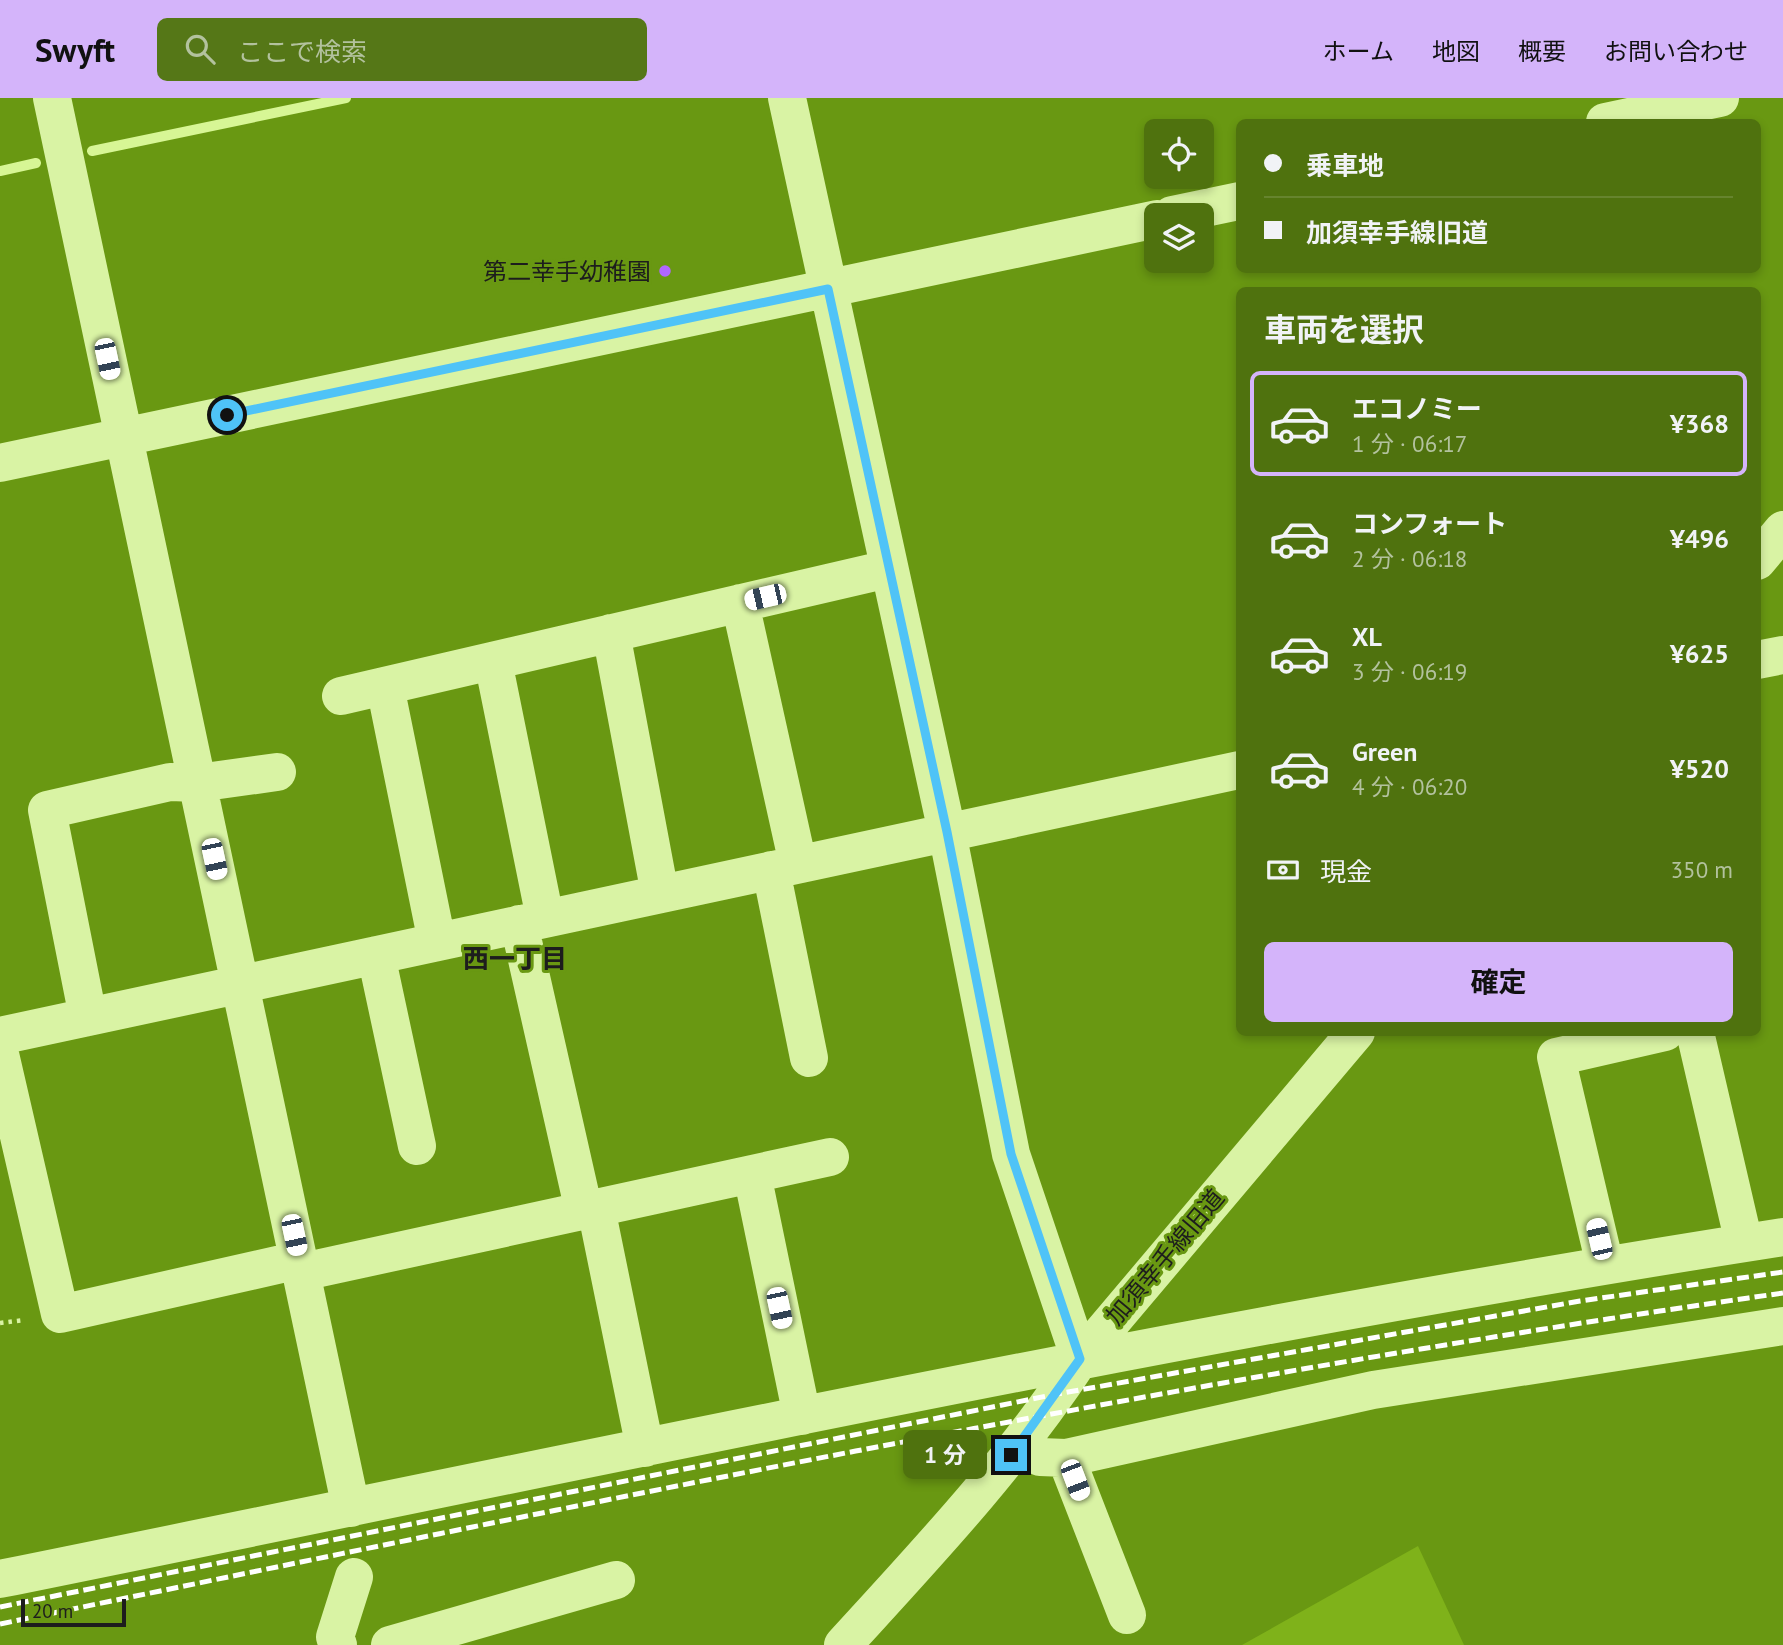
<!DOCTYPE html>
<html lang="ja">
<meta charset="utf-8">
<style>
:root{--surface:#4f720e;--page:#557717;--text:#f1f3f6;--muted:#b3c29e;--line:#66842e;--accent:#d4b4fa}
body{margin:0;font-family:"PT Sans","Noto Sans JP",sans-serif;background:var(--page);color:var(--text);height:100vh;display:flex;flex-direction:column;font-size:26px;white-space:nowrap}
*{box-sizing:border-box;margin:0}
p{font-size:23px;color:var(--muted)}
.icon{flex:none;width:38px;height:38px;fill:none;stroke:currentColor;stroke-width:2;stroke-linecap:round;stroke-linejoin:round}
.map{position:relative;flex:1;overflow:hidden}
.drawer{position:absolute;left:1236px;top:189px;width:525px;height:749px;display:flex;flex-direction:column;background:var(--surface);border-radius:10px;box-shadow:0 4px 10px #0003}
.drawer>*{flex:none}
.hud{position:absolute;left:1236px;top:21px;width:525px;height:154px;border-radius:10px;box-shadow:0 4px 10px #0003;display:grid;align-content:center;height:154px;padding:0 28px;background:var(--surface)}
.tools{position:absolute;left:1144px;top:21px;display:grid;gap:14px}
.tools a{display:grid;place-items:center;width:70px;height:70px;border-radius:10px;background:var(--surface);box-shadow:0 4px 10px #0003;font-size:35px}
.scale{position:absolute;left:21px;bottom:18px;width:105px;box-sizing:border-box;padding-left:7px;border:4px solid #1d1d1d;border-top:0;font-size:19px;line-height:24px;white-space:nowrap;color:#1d1d1d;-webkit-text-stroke:5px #699812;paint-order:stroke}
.end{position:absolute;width:32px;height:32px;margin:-16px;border:9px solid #4fc3f7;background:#111;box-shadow:0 0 0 4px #111}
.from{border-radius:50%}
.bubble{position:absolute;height:49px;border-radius:10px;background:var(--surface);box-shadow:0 4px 10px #0003;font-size:23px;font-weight:700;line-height:49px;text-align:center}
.car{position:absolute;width:21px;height:42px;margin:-21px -10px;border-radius:9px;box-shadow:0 0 5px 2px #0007;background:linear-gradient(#fff 24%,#345 0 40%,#fff 0 76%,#345 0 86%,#fff 0)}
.hud b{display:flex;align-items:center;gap:24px;height:66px;font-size:26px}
.hud b+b{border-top:2px solid var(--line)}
.hud i{width:18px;height:18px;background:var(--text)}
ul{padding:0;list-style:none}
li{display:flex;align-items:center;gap:21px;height:105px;margin:0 14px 10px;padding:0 14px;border:4px solid transparent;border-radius:10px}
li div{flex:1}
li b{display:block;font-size:26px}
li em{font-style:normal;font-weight:700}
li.current{border-color:var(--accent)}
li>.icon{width:63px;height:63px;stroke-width:1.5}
h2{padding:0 28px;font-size:32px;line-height:84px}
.pay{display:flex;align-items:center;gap:18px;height:77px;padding:0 28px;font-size:26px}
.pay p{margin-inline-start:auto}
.primary-button{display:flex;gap:14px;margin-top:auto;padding:14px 28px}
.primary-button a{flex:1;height:80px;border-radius:10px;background:var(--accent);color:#111;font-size:28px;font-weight:700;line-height:80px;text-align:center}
header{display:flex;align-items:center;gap:42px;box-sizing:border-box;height:98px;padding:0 35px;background:var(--accent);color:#111}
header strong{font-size:33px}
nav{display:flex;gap:38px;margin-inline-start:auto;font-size:24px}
.search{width:490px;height:63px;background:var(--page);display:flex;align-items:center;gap:18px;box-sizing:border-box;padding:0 24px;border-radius:10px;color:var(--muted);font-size:26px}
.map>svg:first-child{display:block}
.green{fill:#7fb21a}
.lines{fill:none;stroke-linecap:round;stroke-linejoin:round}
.stream{stroke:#d7f695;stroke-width:10}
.path{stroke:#d9f3a4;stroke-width:4.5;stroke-dasharray:3.5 5;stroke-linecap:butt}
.minor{stroke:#d9f3a4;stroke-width:38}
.rail{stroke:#fff;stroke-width:5;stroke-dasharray:12 5;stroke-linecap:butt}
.route{stroke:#4fc3f7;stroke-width:9}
.poi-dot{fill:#b166ff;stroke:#699812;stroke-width:2.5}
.labels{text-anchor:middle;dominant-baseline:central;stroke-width:6;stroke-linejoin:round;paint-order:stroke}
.poi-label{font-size:24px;fill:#1d1d1d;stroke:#699812;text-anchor:end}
.street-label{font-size:24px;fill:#1d1d1d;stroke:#699812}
.neighbourhood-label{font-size:26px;font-weight:bold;fill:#1d1d1d;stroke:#699812}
</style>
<header>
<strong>Swyft</strong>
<div class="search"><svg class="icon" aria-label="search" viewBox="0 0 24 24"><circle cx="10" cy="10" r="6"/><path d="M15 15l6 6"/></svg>ここで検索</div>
<nav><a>ホーム</a><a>地図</a><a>概要</a><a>お問い合わせ</a></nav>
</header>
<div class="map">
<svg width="1783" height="1547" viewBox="0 0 1783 1547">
<rect width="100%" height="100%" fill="#699812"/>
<path class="green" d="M1418 1448 1464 1547H1242Z"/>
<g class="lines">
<path class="stream" d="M92 53 346 0
M0 73 36 65"/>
<path class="path" d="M0 1225 25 1222"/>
<path class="minor" d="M52 0 351 1410
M787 0 947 734 1011 1056 1080 1261
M1605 24 1720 0
M1172 117 1239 103
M0 365 1157 121
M1757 463 1783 432
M740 505 798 766
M611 535 660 796
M1757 562 1783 557
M493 563 545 820
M385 588 437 844
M341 598 888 471
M771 772 809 960
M519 826 584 1113
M376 857 417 1048
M88 919 47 712 170 684 198 685 277 674
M1695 934 1744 1145
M0 938 1239 672
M0 956 60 1216 299 1162
M752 1076 802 1318
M596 1110 645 1350
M1605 1167 1556 959 1665 934
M302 1174 830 1059
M1040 1359 1066 1360 1127 1517
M1066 1360 1373 1292 1783 1228
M0 1481C593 1361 1185 1232 1783 1139
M338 1547 335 1539 354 1479
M390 1547 616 1482
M843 1547C927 1455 1012 1365 1080 1261L1356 934"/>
<path class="rail" d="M0 1509 1057 1296 1580 1203 1783 1174
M0 1526C592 1404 1185 1280 1783 1195"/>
</g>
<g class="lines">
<path class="route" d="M227 317 828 191 947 734 1011 1056 1080 1261 1011 1357"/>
</g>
<circle class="poi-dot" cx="665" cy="173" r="7"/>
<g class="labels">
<g class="poi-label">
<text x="651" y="173">第二幸手幼稚園</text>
</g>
<g class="street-label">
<text transform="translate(1165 1159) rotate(-50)">加須幸手線旧道</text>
</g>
<g class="neighbourhood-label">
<text x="515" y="860">西一丁目</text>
</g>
</g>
</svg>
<div class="tools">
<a><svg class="icon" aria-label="locate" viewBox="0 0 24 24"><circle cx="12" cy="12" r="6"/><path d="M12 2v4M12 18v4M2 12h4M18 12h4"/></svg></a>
<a><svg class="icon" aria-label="layers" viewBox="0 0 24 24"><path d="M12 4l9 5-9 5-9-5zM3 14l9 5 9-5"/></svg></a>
</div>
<div class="scale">20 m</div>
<i class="end from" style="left:227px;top:317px"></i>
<i class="end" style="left:1011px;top:1357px"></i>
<div class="bubble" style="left:903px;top:1332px;width:84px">1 分</div>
<i class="car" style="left:107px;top:261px;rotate:168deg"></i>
<i class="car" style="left:765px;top:499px;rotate:257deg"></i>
<i class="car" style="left:214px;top:761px;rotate:168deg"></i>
<i class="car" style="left:294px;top:1137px;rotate:168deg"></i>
<i class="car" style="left:1599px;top:1141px;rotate:347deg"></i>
<i class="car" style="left:779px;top:1210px;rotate:168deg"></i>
<i class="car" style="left:1075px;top:1382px;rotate:159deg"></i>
<div class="hud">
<b><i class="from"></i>乗車地</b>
<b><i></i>加須幸手線旧道</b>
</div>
<section class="drawer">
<h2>車両を選択</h2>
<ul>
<li class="current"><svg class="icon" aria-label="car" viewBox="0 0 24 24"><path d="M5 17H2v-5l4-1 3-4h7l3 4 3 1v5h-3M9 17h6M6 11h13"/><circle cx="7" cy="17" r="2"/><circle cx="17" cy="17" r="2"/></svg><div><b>エコノミー</b><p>1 分 · 06:17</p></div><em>¥368</em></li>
<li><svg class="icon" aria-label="car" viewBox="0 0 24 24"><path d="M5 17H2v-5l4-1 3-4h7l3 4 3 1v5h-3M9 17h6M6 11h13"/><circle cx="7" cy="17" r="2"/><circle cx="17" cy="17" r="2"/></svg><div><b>コンフォート</b><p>2 分 · 06:18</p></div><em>¥496</em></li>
<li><svg class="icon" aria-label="car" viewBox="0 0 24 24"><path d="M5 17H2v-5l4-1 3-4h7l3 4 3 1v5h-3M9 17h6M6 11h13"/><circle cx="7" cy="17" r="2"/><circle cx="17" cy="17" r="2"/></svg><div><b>XL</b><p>3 分 · 06:19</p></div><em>¥625</em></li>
<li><svg class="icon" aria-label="car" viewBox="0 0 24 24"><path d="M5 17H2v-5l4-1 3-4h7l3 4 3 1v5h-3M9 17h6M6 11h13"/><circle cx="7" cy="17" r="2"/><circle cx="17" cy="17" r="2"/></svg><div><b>Green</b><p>4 分 · 06:20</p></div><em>¥520</em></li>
</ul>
<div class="pay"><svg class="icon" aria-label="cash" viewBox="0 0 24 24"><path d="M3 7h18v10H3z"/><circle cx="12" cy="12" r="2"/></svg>現金<p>350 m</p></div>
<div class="primary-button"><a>確定</a></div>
</section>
</div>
